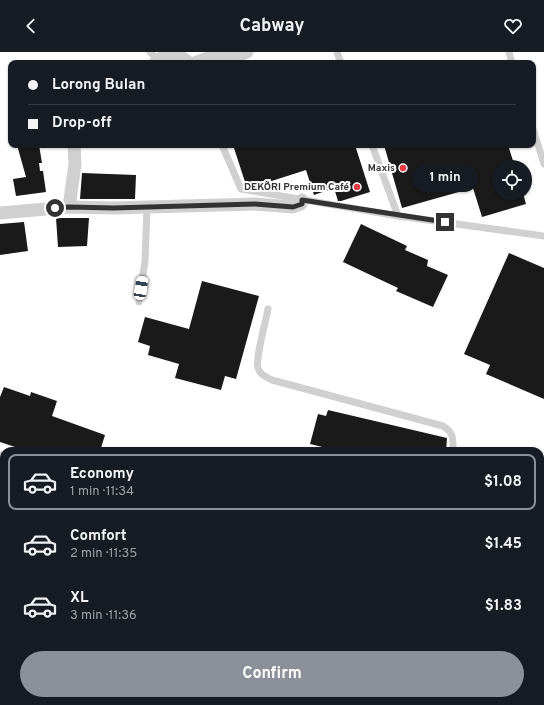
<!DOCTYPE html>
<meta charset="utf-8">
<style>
:root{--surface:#171b24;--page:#242831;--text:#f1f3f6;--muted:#9ea1a6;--line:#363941;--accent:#8c9099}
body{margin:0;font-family:Overpass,sans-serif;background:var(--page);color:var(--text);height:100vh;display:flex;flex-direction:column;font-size:15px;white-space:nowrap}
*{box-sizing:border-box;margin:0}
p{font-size:13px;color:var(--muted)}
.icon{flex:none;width:22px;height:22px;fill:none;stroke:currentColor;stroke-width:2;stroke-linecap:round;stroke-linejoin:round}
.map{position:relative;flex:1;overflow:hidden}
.drawer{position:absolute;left:0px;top:395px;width:544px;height:258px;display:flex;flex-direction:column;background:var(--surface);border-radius:12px 12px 0 0;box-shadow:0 1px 3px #0004}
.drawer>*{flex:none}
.top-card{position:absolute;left:8px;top:8px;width:528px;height:88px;border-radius:8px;box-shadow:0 1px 3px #0004;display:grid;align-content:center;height:88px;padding:0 20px;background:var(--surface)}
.fabs{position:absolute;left:492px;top:108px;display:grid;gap:8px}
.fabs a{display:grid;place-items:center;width:40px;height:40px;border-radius:50%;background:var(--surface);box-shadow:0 1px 3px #0004;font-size:20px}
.end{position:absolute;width:18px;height:18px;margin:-9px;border:5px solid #333;background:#fff;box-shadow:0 0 0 2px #fff}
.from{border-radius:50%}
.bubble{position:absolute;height:28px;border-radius:14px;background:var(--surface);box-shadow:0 1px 3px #0004;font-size:13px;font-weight:700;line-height:28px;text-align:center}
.car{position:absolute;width:12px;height:24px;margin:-12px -6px;border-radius:5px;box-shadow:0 0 3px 1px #0007;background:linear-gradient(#fff 24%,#345 0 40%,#fff 0 76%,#345 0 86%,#fff 0)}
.top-card b{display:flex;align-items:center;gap:14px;height:38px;font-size:15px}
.top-card b+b{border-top:1px solid var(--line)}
.top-card i{width:10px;height:10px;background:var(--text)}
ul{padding:7px 0 0;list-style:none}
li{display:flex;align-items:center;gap:12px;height:56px;margin:0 8px 6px;padding:0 12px;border:2px solid transparent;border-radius:8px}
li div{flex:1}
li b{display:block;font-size:15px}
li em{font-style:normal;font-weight:700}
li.selected{border-color:var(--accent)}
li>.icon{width:36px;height:36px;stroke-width:1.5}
.cta{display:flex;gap:8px;margin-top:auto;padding:8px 20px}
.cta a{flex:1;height:46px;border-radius:24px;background:var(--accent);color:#fff;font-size:16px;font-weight:700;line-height:46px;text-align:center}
header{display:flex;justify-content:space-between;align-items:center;height:52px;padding:0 20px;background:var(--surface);font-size:18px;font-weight:700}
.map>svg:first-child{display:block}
.building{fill:#1a1a1a}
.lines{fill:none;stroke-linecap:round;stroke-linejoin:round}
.service{stroke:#d0d0d0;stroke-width:7}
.minor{stroke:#d0d0d0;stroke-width:13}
.route{stroke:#333;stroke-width:5}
.poi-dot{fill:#e63946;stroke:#fff;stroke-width:1.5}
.labels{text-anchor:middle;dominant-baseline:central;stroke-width:4;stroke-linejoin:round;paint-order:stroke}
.poi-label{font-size:10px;font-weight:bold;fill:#333;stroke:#fff;text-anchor:end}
</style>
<header><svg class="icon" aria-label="back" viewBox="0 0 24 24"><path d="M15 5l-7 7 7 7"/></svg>Cabway<svg class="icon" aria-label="heart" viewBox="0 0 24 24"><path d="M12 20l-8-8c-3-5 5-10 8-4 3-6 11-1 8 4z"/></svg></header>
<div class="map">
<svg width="544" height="653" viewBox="0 0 544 653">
<rect width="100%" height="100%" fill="#fff"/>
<path class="building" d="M17 93H39L42 111H39L40 119H43L46 140 16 144 13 127 26 125Z
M233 93H355L370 140 341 149H338L334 136 314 143 306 118 256 134 246 133Z
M384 93H508L515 115H499V141H523L526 152 482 165 473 136 402 156Z
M82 121 136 123 135 147H80Z
M56 166H89L87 194 58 195Z
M24 170 28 199 0 203V172Z
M361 172 407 194 405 198 428 208 427 214 448 223 433 255 396 239 398 236 343 210Z
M509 201 544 216V347L486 322 490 313 464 302Z
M202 229 259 244 236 327 225 324 221 338 175 326 179 312 148 303 150 294 138 290 145 265 189 277Z
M4 335 30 344 31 340 57 349 52 364 105 383 100 399H32L22 396 21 397 0 390V345Z
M328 358 447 386 446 399H339L310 392 318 362 326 364Z"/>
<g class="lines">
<path class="service" d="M150 0 158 8
M337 0 341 11
M509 0 512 11
M533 77 544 112
M222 93 241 137 398 164 544 184
M372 93 398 164
M139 250 145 209 147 155
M268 257C266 269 255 307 258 316 260 323 266 325 272 328L443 374C454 381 453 386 453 399
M375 649 376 653"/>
<path class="minor" d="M155 11C165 0 179 1 189 11
M194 11 222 1
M215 11 247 0
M69 155 75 112 74 93
M0 161 69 155 113 156 255 152 293 155 301 152 302 148
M0 406 4 407
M540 491 544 490
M0 595 4 597
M471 649 472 653"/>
</g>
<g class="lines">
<path class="route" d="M55 156 69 155 113 156 255 152 293 155 302 152V148L445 170"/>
</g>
<g class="poi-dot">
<circle cx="403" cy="116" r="4"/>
<circle cx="357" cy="135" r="4"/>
</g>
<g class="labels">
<g class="poi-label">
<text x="395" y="116">Maxis</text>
<text x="349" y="135">DEKÕRI Premium Café</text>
</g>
</g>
</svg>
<div class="fabs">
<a><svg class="icon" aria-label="locate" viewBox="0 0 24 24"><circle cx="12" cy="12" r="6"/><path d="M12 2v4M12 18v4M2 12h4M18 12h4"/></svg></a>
</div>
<i class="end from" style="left:55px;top:156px"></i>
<i class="end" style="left:445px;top:170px"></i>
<div class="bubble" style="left:412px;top:112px;width:66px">1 min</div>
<i class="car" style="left:141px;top:236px;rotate:9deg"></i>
<div class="top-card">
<b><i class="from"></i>Lorong Bulan</b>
<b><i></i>Drop-off</b>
</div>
<section class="drawer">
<ul>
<li class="selected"><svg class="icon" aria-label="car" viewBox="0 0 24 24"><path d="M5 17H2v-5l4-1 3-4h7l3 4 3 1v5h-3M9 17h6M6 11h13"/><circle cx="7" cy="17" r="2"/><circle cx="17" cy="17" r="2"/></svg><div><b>Economy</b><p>1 min · 11:34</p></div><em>$1.08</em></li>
<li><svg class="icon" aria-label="car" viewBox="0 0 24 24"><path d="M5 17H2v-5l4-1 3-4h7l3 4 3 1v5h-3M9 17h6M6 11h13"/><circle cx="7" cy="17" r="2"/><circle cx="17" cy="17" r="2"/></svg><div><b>Comfort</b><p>2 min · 11:35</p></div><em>$1.45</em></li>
<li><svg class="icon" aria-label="car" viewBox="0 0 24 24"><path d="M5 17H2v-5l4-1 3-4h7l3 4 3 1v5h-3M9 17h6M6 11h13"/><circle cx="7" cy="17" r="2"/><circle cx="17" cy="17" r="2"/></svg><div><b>XL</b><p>3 min · 11:36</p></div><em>$1.83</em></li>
</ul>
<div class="cta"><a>Confirm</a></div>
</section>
</div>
